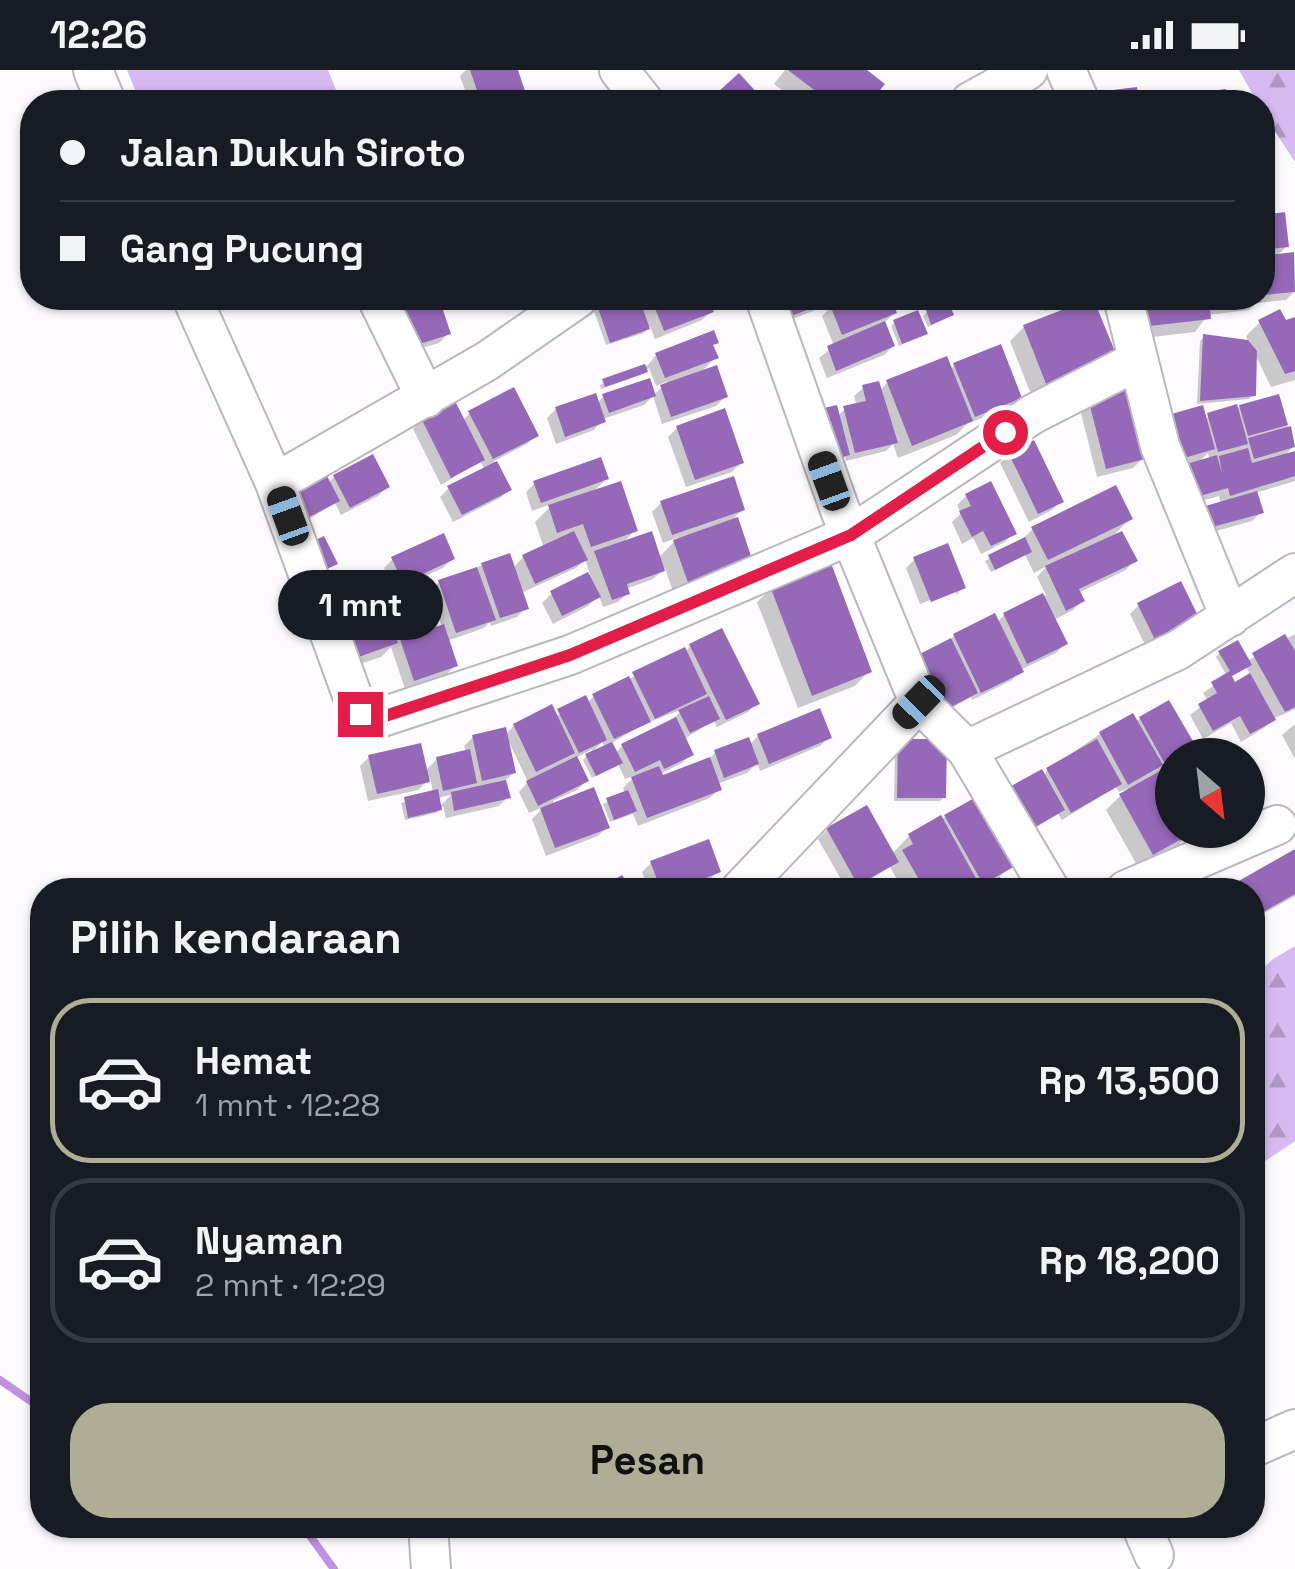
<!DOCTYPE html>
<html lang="id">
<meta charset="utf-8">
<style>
:root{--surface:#171b24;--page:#20242c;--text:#f1f3f6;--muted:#9ea1a6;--line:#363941;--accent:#b0ad97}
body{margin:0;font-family:"Space Grotesk",sans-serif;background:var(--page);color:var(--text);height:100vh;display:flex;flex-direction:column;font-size:38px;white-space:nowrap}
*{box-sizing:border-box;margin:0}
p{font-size:32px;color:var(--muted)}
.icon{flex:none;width:55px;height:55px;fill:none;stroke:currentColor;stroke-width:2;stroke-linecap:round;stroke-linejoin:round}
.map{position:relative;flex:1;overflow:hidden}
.sheet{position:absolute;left:30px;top:808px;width:1235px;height:660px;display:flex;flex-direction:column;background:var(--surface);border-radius:40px;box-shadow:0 2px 8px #0004}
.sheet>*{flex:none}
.hud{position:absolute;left:20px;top:20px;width:1255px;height:220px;border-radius:40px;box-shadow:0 2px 8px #0004;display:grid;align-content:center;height:220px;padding:0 40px;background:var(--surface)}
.needle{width:65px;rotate:152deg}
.tools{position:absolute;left:1155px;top:668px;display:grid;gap:20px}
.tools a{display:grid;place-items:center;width:110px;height:110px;border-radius:50%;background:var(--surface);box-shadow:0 2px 8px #0004;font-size:50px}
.end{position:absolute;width:45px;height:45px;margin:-22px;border:12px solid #e11d48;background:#fff;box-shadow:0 0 0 5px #fff}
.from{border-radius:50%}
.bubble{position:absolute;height:70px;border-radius:35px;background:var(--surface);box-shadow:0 2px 8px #0004;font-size:32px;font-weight:800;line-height:70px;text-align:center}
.car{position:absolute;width:30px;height:60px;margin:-30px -15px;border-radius:12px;box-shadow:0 0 8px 2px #0007;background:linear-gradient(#222 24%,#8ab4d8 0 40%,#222 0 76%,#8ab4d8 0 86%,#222 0)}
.hud b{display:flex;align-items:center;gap:35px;height:95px;font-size:38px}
.hud b+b{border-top:2px solid var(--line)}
.hud i{width:25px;height:25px;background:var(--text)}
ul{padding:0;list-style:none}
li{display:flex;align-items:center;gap:30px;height:165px;margin:0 20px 15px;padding:0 20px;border:5px solid var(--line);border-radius:40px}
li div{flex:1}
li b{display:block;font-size:38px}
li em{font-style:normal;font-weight:800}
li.current{border-color:var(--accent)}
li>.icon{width:90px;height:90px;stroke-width:1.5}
h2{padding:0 40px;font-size:45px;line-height:120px}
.action{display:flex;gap:20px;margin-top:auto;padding:20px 40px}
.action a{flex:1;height:115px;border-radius:40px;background:var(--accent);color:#111;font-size:40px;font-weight:800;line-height:115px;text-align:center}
.status{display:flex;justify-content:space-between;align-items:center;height:70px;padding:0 50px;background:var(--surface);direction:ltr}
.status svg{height:28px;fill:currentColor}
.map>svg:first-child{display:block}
.forest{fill:url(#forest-firs)}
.park{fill:#d8baf2}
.shadow{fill:#0003;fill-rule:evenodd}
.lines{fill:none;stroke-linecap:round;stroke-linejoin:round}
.stream{stroke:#bf91e4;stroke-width:8}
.building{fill:#9568b8}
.minor-casing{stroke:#bbb6bf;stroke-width:42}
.minor{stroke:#fff;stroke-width:38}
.route{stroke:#e11d48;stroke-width:12}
</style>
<div class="status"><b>12:26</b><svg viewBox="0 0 49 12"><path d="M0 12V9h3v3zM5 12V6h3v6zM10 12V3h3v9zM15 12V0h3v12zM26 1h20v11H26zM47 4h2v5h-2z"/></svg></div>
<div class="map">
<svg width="1295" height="1499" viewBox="0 0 1295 1499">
<defs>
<pattern id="forest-firs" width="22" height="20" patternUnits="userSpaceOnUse" patternTransform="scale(2.5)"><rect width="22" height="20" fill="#d8baf2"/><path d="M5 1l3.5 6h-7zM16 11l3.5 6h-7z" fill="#b098c5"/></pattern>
</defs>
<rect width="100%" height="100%" fill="#fdfbfe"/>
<path class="forest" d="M1239 0H1295V92L1263 43 1262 32H1257Z
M1295 876V1071L1264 1092 1253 1072V908L1273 889Z"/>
<path class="park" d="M127 0H328L341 32H140Z"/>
<path class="shadow" d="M466 0H515L522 21 505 32H469L460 6Z
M785 0H863L881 14 867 32H798L774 14Z
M1262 147 1287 176 1276 187 1292 185 1295 221 1286 230 1256 233 1249 240 1208 245 1195 262 1118 271 1114 228H1262Z
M380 228H437L448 264 439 273 398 285Z
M615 228H636L639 236 648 228H705L711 241 702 250 655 269 650 256 644 263 606 275 593 238Z
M769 228H832L823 237 780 254Z
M855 228H888L894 243 885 252 893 276 884 285 827 308 819 288 834 276 822 246 831 237Z
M1040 228H1080L1045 241Z
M927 242 951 245 928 257 923 246Z
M1295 250V310L1271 317 1255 284 1253 325 1249 329 1197 334 1200 271 1204 267 1249 273 1246 266 1260 252Z
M895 252 925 264 899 276 891 256Z
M1024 257 1116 290 1034 332 1010 271Z
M716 273 711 277 716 287 699 304 725 327 716 336 662 354 653 326 644 335 603 349 594 360 556 374 547 348 556 339 597 333 604 326H653L668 311 656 316 649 298 641 305 601 319 600 315 648 295 656 285Z
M954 296 1020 327 1011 336 967 354 956 365 898 388 893 374 886 381 846 391 845 386 838 393V346L845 339 857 336 854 326 864 317 879 321 888 312 950 300Z
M1278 327 1294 376 1283 387 1295 383V411L1255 423 1261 442 1252 451 1192 468 1221 434 1219 426 1173 439 1165 410 1209 345ZM1208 383 1210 391 1196 395Z
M1089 330 1142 389 1133 398 1097 407 1080 339Z
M470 343 536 365 527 374 494 391 509 419 500 428 453 452 440 427 449 418 485 400 480 391 441 415 413 359 422 350 462 351Z
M677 358 741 392 732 402 686 417 668 367Z
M1009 384 1061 431 1052 440 1029 452 1000 393Z
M334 398 325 407 328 413 334 407 387 417 378 426 341 445 335 433 298 456 291 416Z
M606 409 592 423 635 460 621 475 658 488 679 467 663 473 652 442 661 433 742 440 735 447 753 501 678 536 665 498 653 509 626 519 628 523 618 532 603 537 599 526 588 536 553 554 542 533 551 524 590 504 585 489 576 498 521 523 526 538 517 547 491 556 490 552 484 558 447 571 455 596 446 605 405 619 391 577 381 587 336 602 321 560 420 553 403 570 442 557 430 521 439 512 483 495 513 498 523 487 544 478 535 452 554 433 532 441 526 422 535 413Z
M966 426 1014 463 1005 472 981 484 973 468 962 474 952 452 961 443 957 435Z
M1130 449 1111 468 1134 490 1126 500 1078 523 1082 531 1073 540 1054 550 1065 574 1056 583 1020 600 1012 610 972 630 971 627 934 648 947 573 954 566 997 552 1004 545 1046 525 1037 507 1047 496 1034 503 1025 485 991 502 985 491 1019 472 1033 459Z
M393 489H452L443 498 393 520 384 498Z
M915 489 963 518 956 525V520L920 534 906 498Z
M1180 514 1151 587 1130 544 1139 535Z
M772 518 869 601 855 616 798 638 757 532Z
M1295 564V639L1275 648 1264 658 1241 672 1231 653 1203 669 1190 645 1208 631 1203 623 1227 606 1216 587 1220 583 1247 591ZM1246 597 1251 606 1234 615 1229 607Z
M691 576 757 633 748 642 717 657 714 651 684 669 691 684 682 693 660 704 661 709 706 692 715 683 749 675 758 666 829 667 820 676 760 701 757 693 747 703 717 714 719 719 710 728 638 756 633 744 610 752 603 734 625 724 623 718 636 705 625 709 618 694 592 708 583 690 593 679 575 688 586 711 577 720 553 731 554 735 607 757 598 766 546 786 532 749 545 736 529 743 519 722 528 712 509 672 514 702 504 712 508 727 499 736 446 748 443 736 436 743 405 750 401 733 433 722 430 708 418 720 368 731 360 696 369 687 425 701 437 689 466 682 464 676 473 667 505 665 514 656 555 646 587 633 594 626 684 582ZM683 639 670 652 622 676 615 684 610 674 644 654ZM602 672 605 678 589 685ZM451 725 439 737 437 728Z
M1140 649 1198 685H1172V706L1164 711 1167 718 1172 713V760H1193L1178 775 1138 797 1106 740 1128 718 1119 722 1116 717 1062 750 1058 744 1016 770 1047 700 1100 664Z
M1295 654V689L1282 665Z
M895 676 944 727 940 731H894Z
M945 747 1014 794 998 808 1004 819 1024 820H973L970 816 966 820H903L890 797 853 820H847L818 769 827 760 892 784 909 766Z
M1295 782V826L1252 850V820H1233Z
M651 793 718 801 709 810 689 818 691 820H649L642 802Z"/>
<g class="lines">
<path class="stream" d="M0 1310 42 1339
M302 1455 334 1499"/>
</g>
<path class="building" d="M470 0H518L525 21 491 32H481Z
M788 0H867L885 14 870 32H830Z
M739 3 760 26 752 32H711L709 30Z
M1137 17 1139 32H1099L1097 22Z
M1226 19 1228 32H1188L1187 24Z
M1285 142 1289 177 1262 180V145Z
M1294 182 1295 222 1263 225 1262 186Z
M391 228H439L451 264 407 278Z
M608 228H639L650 259 610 273 596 232Z
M651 228H708L714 242 664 261Z
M781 228H837L789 247Z
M848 228H891L897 243 842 265 830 235Z
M1093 228 1119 291 1048 319 1023 255Z
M1128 228H1209L1211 249 1132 258Z
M1211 228H1260L1261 232 1212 238Z
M948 231 954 245 931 255 926 240Z
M1280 239 1286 250 1295 247V301L1285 304 1258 250Z
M918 240 928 264 902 274 893 250Z
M885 251 895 276 836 301 827 276Z
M714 260 719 273 713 275 719 288 665 308 655 283Z
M1203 264 1248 270 1257 281 1256 326 1200 331Z
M1001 274 1022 328 975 347 953 293Z
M947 286 973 351 912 376 886 310Z
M645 294 648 302 605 317 602 309Z
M717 295 728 327 671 347 660 315Z
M650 308 656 326 609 343 602 324Z
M879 311 898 373 855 383 843 336 866 331 862 315Z
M514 317 539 366 493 389 468 341Z
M1127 318 1145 389 1106 399 1088 328Z
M596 323 606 352 565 367 555 337Z
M1279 324 1288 355 1248 366 1239 335Z
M455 331 485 390 451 408 421 348Z
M1237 334 1248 374 1218 382 1207 343Z
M837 335 850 385 824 392 811 341Z
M1203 335 1215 379 1174 391 1161 347Z
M725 338 744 393 695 410 676 356Z
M1291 356 1295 377 1254 389 1248 368Z
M1034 370 1064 432 1038 444 1008 382Z
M1248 378 1252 393 1295 381V406L1230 426 1228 418 1182 431 1173 398 1217 385 1222 404 1219 386Z
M373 384 390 417 350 438 333 405Z
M601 387 609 409 541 433 533 411Z
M497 391 512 420 462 445 447 416Z
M326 404 340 431 307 448 289 414Z
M734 406 745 440 672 465 660 431Z
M621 411 638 461 591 477 583 454 557 463 548 435Z
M991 411 1017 464 991 476 983 461 972 467 959 441 971 436 965 424Z
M1116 415 1133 449 1048 490 1031 457Z
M1257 421 1264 443 1201 460 1195 439Z
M738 447 756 501 692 524 673 470Z
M574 461 588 490 535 514 522 485Z
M652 461 665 501 627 514 630 524 612 530 594 481Z
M1122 461 1138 491 1079 519 1085 531 1066 541 1045 496Z
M444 463 455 489 403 513 391 487Z
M324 466 338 494 320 502 307 474Z
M1025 467 1032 482 995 500 988 485Z
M948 473 966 518 931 532 913 487Z
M510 483 529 539 500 548 481 493Z
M831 493 872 602 812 626 770 516Z
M477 497 496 550 456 563 438 510Z
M588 502 601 527 562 546 550 521Z
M347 508 358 527 340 537 329 517Z
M1181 511 1204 558 1160 580 1137 533Z
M411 518 423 553 394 563 398 573 350 590 334 544Z
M1043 523 1068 574 1027 594 1003 543Z
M995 543 1024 602 981 623 953 564Z
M444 554 458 596 414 611 400 569Z
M722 558 760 634 726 650 689 574Z
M1285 564 1295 581V637L1285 642 1252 583Z
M951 568 978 623 943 641 916 586Z
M1238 570 1252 595 1232 606 1235 612 1250 603 1276 650 1250 664 1240 646 1213 661 1198 634 1217 623 1211 612 1230 601 1218 581Z
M685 577 707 624 655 649 632 602Z
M629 606 651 652 614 669 592 624Z
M586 625 607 670 579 683 557 639Z
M709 626 720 649 690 663 678 640Z
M1169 630 1201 685H1172V707L1139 647Z
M552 634 575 683 536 702 513 654Z
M820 638 832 668 769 694 757 664Z
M1133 643 1163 695 1128 715 1099 662Z
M676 647 694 685 664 699 660 690 635 702 621 674Z
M506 657 516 703 482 711 472 665Z
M749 667 759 694 724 708 714 680Z
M898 669H947L946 728H897Z
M1097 669 1122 714 1071 743 1046 698Z
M612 672 623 693 596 706 585 684Z
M421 673 430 712 377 724 368 685Z
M470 679 477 713 443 721 436 687Z
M577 686 589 711 538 736 526 711Z
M710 687 722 720 647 748 631 707 659 696 663 705Z
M1042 699 1065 740 1026 762 1002 721Z
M1160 701 1172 722V760H1197L1153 785 1119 724Z
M506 710 511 728 454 741 451 722Z
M594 717 610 758 555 778 540 738Z
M438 719 442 740 408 748 404 727Z
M628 720 637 741 614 750 606 728Z
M978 726 1017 795 983 814 944 745Z
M867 735 899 792 858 815 826 758Z
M941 745 978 812 963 820H939L935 813 924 818 902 780 913 774 908 764Z
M709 769 721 802 690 814 694 820H661L650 791Z
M1295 779V824L1256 846 1252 841V820H1241L1237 812Z
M622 805 632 820H599Z
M1000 807 1005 816 1020 807 1027 820H977Z"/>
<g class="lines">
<defs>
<path id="minor" d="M93 0 106 32
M619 0 644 32
M1066 0 1080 32
M970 32 1028 0
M192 228 275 413 359 644 370 651 570 585 851 465 1033 344 1137 291
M377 228 426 328
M765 228 840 440 919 632 967 680 1178 580 1295 503
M1123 228 1160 376 1230 547
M275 413 487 291 578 228
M967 680 1050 820
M740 820 919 632
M1126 820 1277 755
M1252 1378 1295 1359
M428 1455 431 1499
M1141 1455 1154 1485"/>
</defs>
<use href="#minor" class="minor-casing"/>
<use href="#minor" class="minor"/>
</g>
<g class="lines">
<path class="route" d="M360 644 370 651 570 585 851 465 1005 362"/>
</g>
</svg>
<div class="tools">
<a><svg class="needle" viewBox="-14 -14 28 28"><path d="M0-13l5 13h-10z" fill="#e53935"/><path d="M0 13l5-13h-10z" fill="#9ea1a6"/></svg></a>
</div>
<i class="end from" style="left:1005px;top:362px"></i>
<i class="end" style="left:360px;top:644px"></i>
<div class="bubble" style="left:278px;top:500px;width:165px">1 mnt</div>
<i class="car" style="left:829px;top:411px;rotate:340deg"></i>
<i class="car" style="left:288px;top:446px;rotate:340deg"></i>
<i class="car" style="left:919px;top:632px;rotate:224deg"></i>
<div class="hud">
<b><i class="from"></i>Jalan Dukuh Siroto</b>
<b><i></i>Gang Pucung</b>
</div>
<section class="sheet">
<h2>Pilih kendaraan</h2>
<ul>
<li class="current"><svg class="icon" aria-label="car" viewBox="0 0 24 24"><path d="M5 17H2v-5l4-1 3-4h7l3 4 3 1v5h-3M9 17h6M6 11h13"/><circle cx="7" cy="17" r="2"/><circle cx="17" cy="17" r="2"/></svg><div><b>Hemat</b><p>1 mnt · 12:28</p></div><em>Rp 13,500</em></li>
<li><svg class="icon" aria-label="car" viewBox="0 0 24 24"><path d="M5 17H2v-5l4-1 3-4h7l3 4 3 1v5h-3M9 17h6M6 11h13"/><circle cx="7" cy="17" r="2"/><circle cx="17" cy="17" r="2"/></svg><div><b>Nyaman</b><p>2 mnt · 12:29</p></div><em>Rp 18,200</em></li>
</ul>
<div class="action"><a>Pesan</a></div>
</section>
</div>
